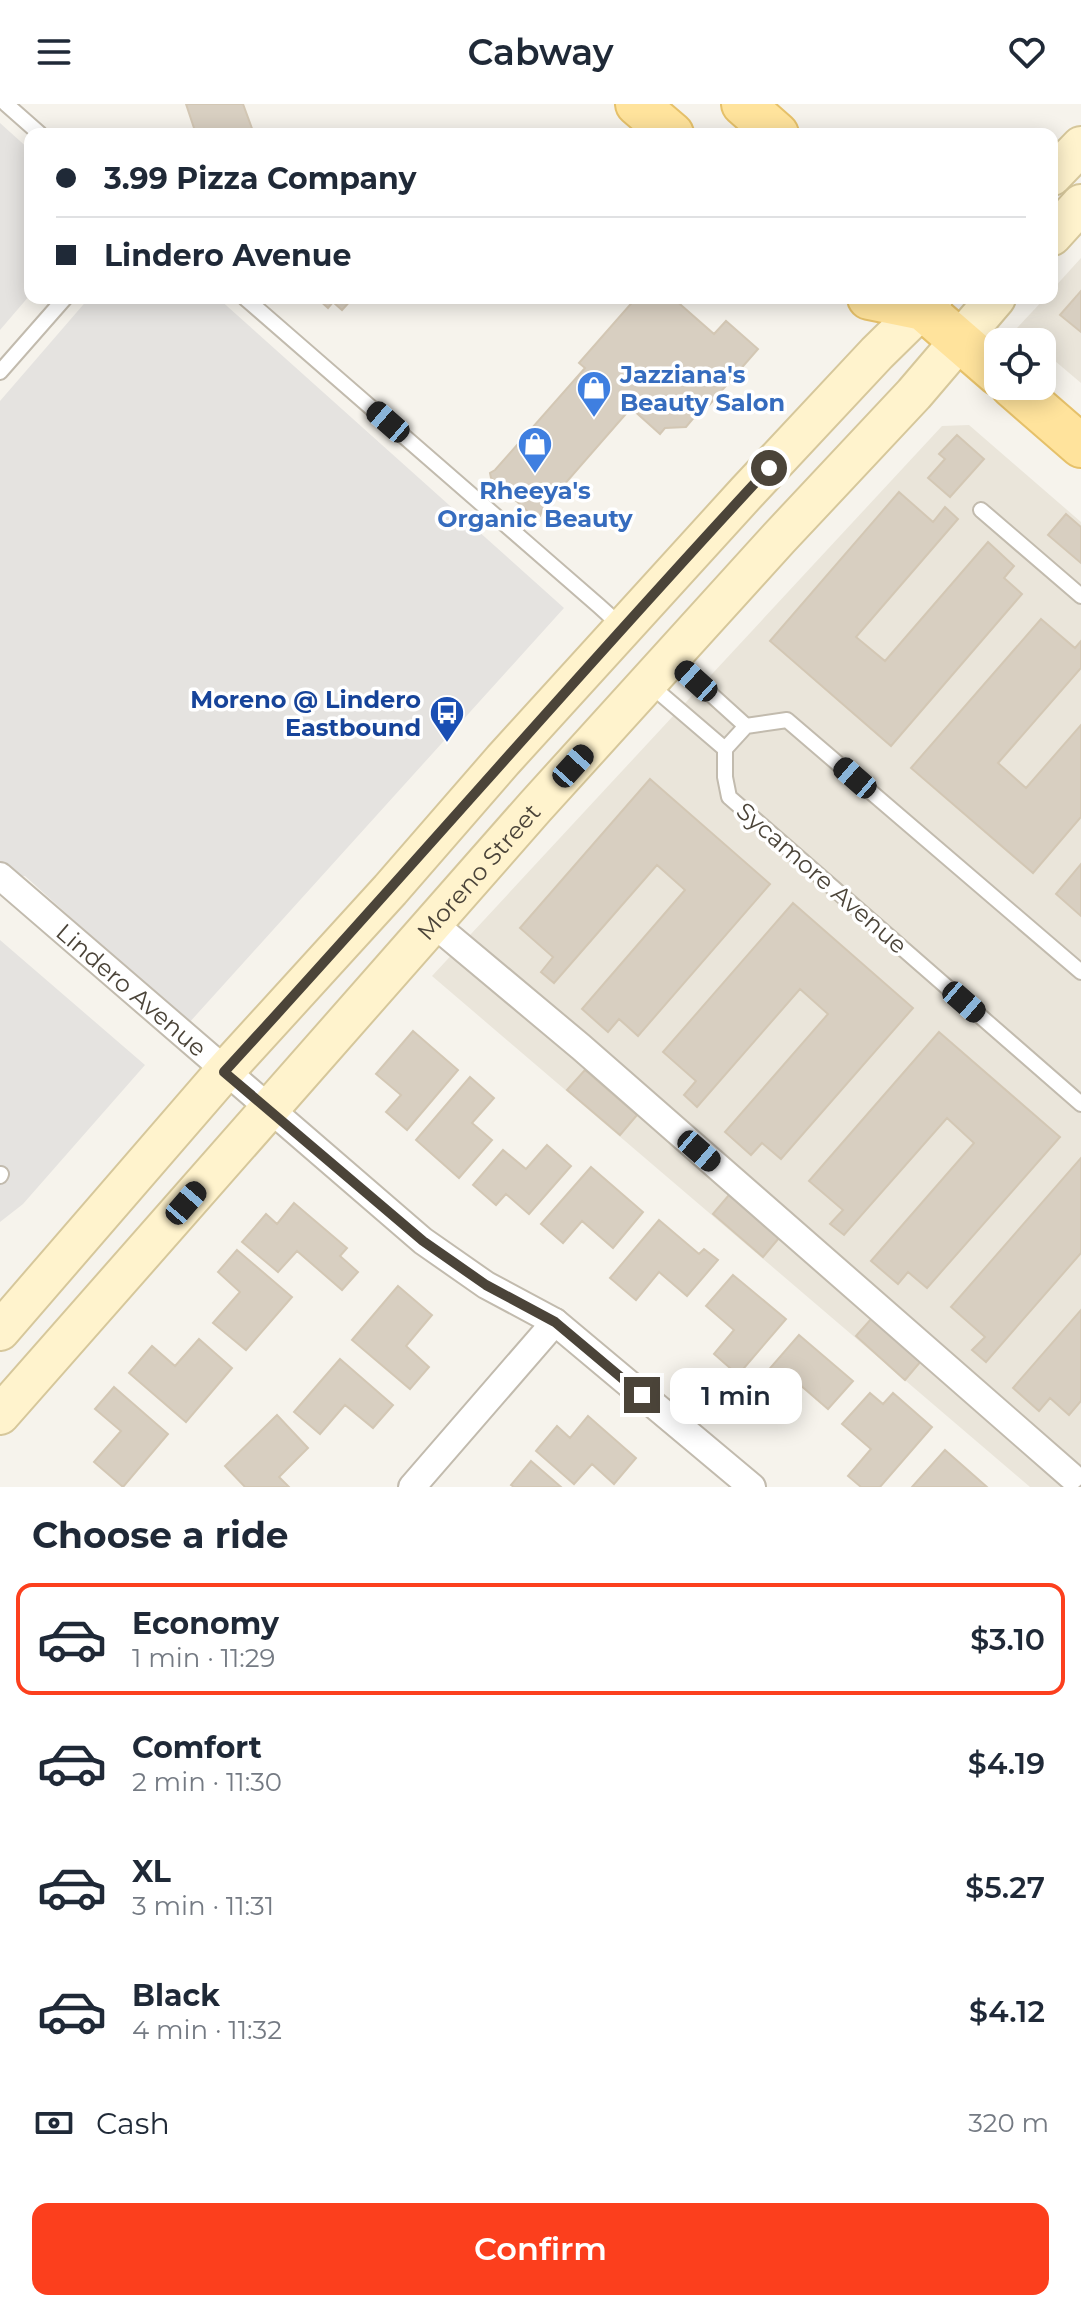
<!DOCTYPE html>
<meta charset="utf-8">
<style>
:root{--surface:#fff;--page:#f2f2f3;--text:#1f2937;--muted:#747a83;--line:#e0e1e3;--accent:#fc3f1d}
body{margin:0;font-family:Montserrat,sans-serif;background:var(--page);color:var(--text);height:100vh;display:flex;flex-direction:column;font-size:30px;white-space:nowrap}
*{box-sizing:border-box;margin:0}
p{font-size:26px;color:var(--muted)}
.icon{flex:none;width:44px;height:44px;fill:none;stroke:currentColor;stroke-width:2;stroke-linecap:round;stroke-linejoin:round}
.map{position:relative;height:1383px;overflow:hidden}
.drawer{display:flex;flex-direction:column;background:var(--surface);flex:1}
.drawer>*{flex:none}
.guide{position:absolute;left:24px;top:24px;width:1034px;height:176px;border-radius:16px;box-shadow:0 4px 20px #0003;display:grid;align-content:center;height:176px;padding:0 32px;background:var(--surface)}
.controls{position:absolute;left:984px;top:224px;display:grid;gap:16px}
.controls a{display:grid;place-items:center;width:72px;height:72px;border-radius:16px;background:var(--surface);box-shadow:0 4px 20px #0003;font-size:40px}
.end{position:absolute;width:36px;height:36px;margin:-18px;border:10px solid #4b4439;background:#fff;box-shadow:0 0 0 4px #fff}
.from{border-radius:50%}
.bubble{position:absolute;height:56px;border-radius:16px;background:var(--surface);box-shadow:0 4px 20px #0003;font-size:26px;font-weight:600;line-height:56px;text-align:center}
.car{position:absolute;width:24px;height:48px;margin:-24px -12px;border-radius:10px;box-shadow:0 0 6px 2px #0007;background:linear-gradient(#222 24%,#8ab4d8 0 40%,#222 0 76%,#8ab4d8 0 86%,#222 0)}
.guide b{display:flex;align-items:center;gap:28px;height:76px;font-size:30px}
.guide b+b{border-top:2px solid var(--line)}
.guide i{width:20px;height:20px;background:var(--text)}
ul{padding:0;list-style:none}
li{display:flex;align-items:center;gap:24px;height:112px;margin:0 16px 12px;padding:0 16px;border:4px solid transparent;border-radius:16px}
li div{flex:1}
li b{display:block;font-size:30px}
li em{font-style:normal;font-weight:600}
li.on{border-color:var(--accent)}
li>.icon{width:72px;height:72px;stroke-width:1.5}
h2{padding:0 32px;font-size:36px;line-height:96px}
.pay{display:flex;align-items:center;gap:20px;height:88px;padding:0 32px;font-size:30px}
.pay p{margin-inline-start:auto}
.primary-button{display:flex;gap:16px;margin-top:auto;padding:16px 32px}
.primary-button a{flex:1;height:92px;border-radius:16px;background:var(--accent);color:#fff;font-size:32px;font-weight:600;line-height:92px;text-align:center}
header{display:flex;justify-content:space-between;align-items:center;height:104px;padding:0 32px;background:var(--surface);font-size:36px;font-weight:600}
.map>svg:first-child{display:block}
.residential{fill:#eae5da}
.parking{fill:#e5e3e0}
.building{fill:#d8cfc1;stroke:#d3c7b4;stroke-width:2}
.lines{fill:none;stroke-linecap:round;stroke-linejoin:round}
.lane-casing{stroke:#c2bbae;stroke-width:18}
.street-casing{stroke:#c2bbae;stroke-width:30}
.secondary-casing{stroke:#d6c79b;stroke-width:42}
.primary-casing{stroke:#e6c16a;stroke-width:46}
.lane{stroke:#fff;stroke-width:14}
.street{stroke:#fff;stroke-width:26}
.secondary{stroke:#fff3cd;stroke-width:38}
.primary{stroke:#ffe39c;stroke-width:42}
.route{stroke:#4b4439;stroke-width:10}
.labels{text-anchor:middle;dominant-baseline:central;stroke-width:7;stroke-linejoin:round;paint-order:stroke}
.shop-label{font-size:24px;font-weight:bold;fill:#366cbe;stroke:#fff;text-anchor:start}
.transit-label{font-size:24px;font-weight:bold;fill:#164399;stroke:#fff;text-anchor:end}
.street-label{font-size:24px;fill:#4b4439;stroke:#fff}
</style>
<header><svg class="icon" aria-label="menu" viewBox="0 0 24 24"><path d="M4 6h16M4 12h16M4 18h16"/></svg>Cabway<svg class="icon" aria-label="heart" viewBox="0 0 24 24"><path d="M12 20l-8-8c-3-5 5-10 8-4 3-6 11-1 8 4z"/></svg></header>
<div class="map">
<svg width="1081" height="1383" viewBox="0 0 1081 1383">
<rect width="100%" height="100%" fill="#f6f3ec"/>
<path class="residential" d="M1081 154V279L1042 246V238H1033L1017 224 1045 194H1052V186Z
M969 321 1081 418V1383H1030L432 872 942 322Z"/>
<path class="parking" d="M0 19 30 46V191L0 226Z
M89 194H218L564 504 188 920 25 772 4 774 0 770V297Z
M0 836 145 961 23 1100 0 1118Z"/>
<path class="building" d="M186 0H243L254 30H196Z
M1081 187V228L1060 211Z
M317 194H353L342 206 333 198 328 204Z
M636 194H673L714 230 726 217 758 245 704 307 701 305 686 323 665 324 660 330 631 304 542 406 540 412 534 413 491 374 490 369 495 366 585 264 579 259Z
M957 331 984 355 950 393 928 374 945 355 939 350Z
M899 388 933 418 945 403 958 415 856 533 885 557 988 438 1014 462 1004 474 1022 490 891 642 770 537Z
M1066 410 1081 423V459L1048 431Z
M1041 515 1075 544 1081 537V564L998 659 1026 684 1081 621V713L1033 769 911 664Z
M650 675 770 780 638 932 619 915 608 928 582 905 685 786 657 761 554 879 541 868 553 853 520 824Z
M1081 760V812L1056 790Z
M793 799 913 904 781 1055 762 1039 751 1051 725 1028 828 910 800 885 697 1003 684 991 696 977 663 948Z
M413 927 458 966 407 1026 386 1008 401 991 376 970Z
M939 928 1060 1033 927 1184 908 1168 898 1180 871 1157 974 1039 947 1014 844 1131 830 1120 843 1106 809 1077Z
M585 966 637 1011 620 1031 567 986Z
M470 973 494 994 472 1019 492 1036 459 1074 416 1036Z
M547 1041 571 1062 529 1110 506 1090 496 1101 473 1081 503 1046 526 1065Z
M1081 1054V1149L986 1258 972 1246 985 1233 951 1203Z
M591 1063 643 1108 613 1144 582 1117 563 1139 541 1120Z
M729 1091 779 1134 763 1153 713 1110Z
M294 1099 347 1144 340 1152 358 1168 342 1186 297 1147 278 1168 242 1138 266 1110 277 1120Z
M659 1116 699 1150 704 1145 718 1156 687 1192 659 1168 636 1196 610 1174Z
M237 1146 292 1193 246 1246 213 1219 240 1188 218 1168Z
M733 1171 786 1215 738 1271 714 1250 734 1226 706 1202Z
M398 1182 432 1211 406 1242 429 1263 410 1285 352 1236Z
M1081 1206V1297L1069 1311 1050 1294 1039 1307 1013 1284Z
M872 1214 921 1257 905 1276 856 1232Z
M799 1231 853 1277 828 1305 799 1280 777 1305 752 1285Z
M199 1235 232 1264 186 1318 129 1269 152 1242 175 1262Z
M340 1255 393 1301 373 1324 345 1301 320 1330 294 1308Z
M114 1283 168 1330 123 1383 94 1358 121 1327 95 1305Z
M870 1289 883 1300 893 1289 932 1323 880 1383H861L848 1372 871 1345 842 1320Z
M277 1311 308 1344 279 1373 289 1383H245L225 1362Z
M588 1312 636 1354 614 1380 592 1360 574 1380 536 1347 557 1322 570 1334Z
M945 1346 987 1383H912Z
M531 1357 561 1383H514L511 1381Z"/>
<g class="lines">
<defs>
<path id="lane" d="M6 0 40 30
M245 194 599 502 621 522
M0 268 65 194
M981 406 1081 492
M672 555 746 622
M648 579 725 645
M1081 868 787 616 746 622 725 645V673L729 693 1081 1000
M0 1072 1 1070"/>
<g id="street">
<path id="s1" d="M0 772 423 1137 486 1181 555 1218 752 1383"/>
<path d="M434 820 581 943 1071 1372"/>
<path d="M412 1383 555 1218"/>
</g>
<g id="secondary">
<path d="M1052 72 1081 42"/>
<path d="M1052 132 1081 100"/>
<path d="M0 1227 224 968 390 786 503 656 747 388 877 249 933 194"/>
<path id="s2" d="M0 1311 535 703 779 434 914 290 996 194"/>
</g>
<path id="primary" d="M637 0 672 30
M743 0 777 30
M869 194 923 205 998 270
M1012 282 1081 342"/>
</defs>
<use href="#lane" class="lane-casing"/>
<use href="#street" class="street-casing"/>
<use href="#secondary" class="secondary-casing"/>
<use href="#primary" class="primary-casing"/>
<use href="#lane" class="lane"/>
<use href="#street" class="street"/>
<use href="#secondary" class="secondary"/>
<use href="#primary" class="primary"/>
</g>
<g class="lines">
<path class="route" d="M642 1291 555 1218 486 1181 423 1137 224 968C408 768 584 563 769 364"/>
</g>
<defs>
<symbol id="shop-pin" viewBox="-11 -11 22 30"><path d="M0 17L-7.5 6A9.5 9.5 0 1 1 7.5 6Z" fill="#3f7fe0" stroke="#fff"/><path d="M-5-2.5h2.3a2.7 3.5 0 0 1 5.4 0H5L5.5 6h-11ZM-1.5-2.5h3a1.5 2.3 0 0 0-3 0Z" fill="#fff"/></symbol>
<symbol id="bus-pin" viewBox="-11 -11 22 30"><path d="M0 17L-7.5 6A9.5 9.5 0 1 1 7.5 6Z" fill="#1a4fb4" stroke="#fff"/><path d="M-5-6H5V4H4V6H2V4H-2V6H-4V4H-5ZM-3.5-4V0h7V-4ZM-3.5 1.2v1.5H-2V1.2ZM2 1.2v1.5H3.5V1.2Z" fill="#fff"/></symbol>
</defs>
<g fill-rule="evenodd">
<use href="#shop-pin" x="574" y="264" width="40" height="54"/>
<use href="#shop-pin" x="515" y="320" width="40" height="54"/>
<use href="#bus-pin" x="427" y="589" width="40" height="54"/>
</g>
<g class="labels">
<g class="shop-label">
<text x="620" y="270">Jazziana's<tspan x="620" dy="28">Beauty Salon</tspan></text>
<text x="535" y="386" text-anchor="middle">Rheeya's<tspan x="535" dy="28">Organic Beauty</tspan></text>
</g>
<g class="transit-label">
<text x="421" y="595">Moreno @ Lindero<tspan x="421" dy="28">Eastbound</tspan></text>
</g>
<g class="street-label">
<text stroke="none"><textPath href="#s2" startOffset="724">Moreno Street</textPath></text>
<text transform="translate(822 774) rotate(41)">Sycamore Avenue</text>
<text stroke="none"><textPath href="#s1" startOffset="174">Lindero Avenue</textPath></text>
</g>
</g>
</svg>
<div class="controls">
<a><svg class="icon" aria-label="locate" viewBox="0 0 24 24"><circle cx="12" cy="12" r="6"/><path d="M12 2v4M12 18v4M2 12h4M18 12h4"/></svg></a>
</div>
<i class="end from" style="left:769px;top:364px"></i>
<i class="end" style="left:642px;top:1291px"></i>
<div class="bubble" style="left:670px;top:1264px;width:132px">1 min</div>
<i class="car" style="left:388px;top:318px;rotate:311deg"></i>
<i class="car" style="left:696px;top:577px;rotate:312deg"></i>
<i class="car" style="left:573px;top:662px;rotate:42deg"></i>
<i class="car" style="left:855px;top:674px;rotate:311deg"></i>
<i class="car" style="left:964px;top:898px;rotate:131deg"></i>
<i class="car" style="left:699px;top:1047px;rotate:131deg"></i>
<i class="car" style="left:186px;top:1099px;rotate:41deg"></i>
<div class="guide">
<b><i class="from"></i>3.99 Pizza Company</b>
<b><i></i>Lindero Avenue</b>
</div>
</div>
<section class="drawer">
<h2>Choose a ride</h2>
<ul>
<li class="on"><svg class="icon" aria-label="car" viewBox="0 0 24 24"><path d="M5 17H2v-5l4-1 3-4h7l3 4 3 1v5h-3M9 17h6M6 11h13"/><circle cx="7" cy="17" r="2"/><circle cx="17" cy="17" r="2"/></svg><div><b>Economy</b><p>1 min · 11:29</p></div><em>$3.10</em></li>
<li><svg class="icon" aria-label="car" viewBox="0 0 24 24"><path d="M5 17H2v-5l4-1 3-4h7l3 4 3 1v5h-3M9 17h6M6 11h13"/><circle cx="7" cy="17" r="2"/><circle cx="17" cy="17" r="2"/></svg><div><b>Comfort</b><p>2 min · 11:30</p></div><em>$4.19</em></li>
<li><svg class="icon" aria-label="car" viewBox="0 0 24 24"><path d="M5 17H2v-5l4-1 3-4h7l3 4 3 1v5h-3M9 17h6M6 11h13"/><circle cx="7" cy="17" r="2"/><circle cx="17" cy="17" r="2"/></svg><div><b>XL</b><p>3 min · 11:31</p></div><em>$5.27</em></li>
<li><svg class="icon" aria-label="car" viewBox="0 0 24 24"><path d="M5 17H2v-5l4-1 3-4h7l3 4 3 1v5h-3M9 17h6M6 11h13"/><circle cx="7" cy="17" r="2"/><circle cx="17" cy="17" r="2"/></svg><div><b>Black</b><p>4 min · 11:32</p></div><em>$4.12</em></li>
</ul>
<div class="pay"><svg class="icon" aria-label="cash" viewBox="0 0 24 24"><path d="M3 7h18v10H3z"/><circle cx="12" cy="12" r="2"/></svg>Cash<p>320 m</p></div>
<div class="primary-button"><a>Confirm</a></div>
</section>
